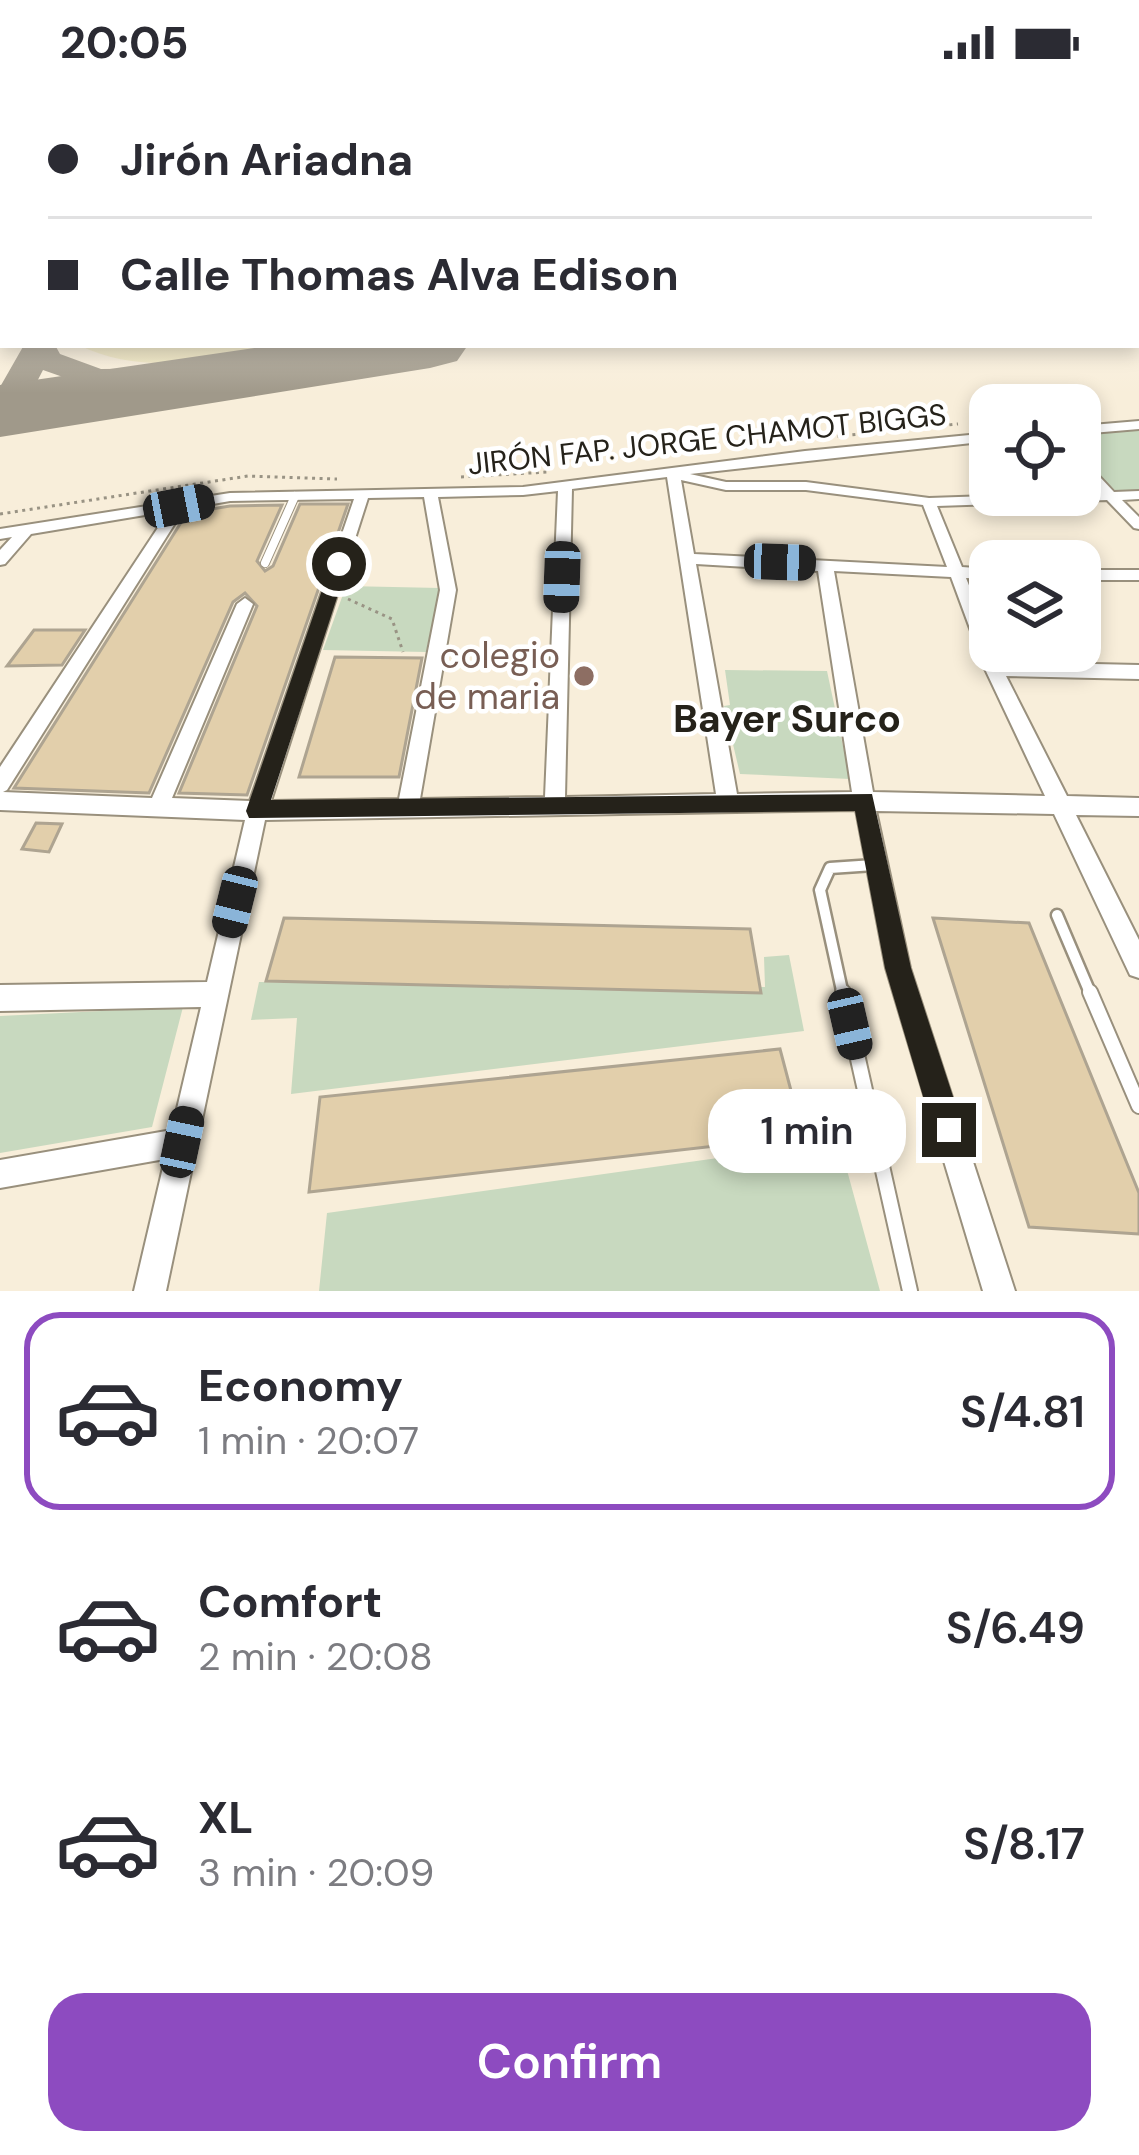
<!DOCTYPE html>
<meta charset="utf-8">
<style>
:root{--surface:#fff;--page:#f7f7f7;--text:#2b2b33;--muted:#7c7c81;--line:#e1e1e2;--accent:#8d4bc0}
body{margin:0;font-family:"DM Sans",sans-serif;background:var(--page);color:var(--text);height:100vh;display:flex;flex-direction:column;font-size:45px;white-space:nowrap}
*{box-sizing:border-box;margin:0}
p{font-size:39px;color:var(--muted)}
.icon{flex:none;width:66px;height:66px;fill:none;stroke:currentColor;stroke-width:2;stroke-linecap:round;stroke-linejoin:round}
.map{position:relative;height:1207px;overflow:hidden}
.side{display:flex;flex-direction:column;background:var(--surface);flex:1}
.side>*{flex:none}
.top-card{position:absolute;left:0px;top:0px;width:1140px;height:264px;box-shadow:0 6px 18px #0003;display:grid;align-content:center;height:264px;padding:0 48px;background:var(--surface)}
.buttons{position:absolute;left:969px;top:300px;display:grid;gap:24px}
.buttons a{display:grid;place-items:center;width:132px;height:132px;border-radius:24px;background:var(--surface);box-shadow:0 6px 18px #0003;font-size:60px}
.end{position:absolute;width:54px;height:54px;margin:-27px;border:15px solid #25221a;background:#fff;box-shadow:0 0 0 6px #fff}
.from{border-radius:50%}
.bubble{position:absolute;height:84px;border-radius:36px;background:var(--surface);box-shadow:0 6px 18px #0003;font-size:39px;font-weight:600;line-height:84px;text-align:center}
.car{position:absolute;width:36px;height:72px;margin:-36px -18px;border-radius:15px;box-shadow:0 0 9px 3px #0007;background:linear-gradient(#222 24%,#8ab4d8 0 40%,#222 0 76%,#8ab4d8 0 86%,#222 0)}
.top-card b{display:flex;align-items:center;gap:42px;height:114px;font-size:45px}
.top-card b+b{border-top:3px solid var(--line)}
.top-card i{width:30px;height:30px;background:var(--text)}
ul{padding:21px 0 0;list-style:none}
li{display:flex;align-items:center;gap:36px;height:198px;margin:0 24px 18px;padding:0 24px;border:6px solid transparent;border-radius:36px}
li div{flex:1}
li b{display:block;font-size:45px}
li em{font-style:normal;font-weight:600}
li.on{border-color:var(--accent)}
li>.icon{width:108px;height:108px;stroke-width:1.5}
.cta{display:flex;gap:24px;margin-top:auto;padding:24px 48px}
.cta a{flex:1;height:138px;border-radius:36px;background:var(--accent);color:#fff;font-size:48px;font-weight:600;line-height:138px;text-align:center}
.status{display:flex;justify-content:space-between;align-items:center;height:84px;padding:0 60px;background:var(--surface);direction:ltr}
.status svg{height:33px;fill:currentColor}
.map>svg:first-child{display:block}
.green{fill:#c8d9bf}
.sand{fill:#efe6c0}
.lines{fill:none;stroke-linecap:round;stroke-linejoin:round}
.taxiway{fill:#a0998a;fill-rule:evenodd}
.runway{fill:#a0998a;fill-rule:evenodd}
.building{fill:#e2cfab;stroke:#aea491;stroke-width:3}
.lane-far2-casing{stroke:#99907d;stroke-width:10}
.lane-far1-casing{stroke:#99907d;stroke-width:15}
.lane-casing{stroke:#99907d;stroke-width:18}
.street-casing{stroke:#99907d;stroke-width:4}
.path{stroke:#999384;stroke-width:3;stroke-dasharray:3 4.5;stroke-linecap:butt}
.lane-far2{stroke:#fff;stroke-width:8}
.lane-far1{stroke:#fff;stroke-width:10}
.lane{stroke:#fff;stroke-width:14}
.street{fill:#fff;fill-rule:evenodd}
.route{fill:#25221a}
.education-dot{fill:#8d6e63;stroke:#fff;stroke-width:4.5}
.labels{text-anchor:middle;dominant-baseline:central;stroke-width:9;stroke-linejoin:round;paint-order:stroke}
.far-street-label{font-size:30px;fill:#25221a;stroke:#fff}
.education-label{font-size:36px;fill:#785e54;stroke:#fff;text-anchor:end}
.neighbourhood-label{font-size:39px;font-weight:bold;fill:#25221a;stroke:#fff}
</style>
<div class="status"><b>20:05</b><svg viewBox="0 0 49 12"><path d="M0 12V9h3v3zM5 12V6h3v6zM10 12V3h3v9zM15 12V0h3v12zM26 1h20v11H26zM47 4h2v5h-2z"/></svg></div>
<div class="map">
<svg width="1139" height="1207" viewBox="0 0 1139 1207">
<rect width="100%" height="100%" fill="#f8eeda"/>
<path class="green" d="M1139 346V407L1118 409 1080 373V349Z
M346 502 440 504 426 568 323 566Z
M725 586 827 587 850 695 740 690 724 622 730 621Z
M789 871 804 947 291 1010 297 934 251 936 259 898 765 903 764 873Z
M183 923 152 1043 0 1069V932Z
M839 1057 880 1207H319L327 1129Z"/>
<path class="sand" d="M79 261H307C236 272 147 296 79 261Z"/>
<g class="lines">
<path class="taxiway" d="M0 214H3V230H0Z
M24 261H55L60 270 101 285 212 284 229 294 212 304 97 305 43 286 29 313 0 329V303Z"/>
<path class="runway" d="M1137 140H1139V169H1137Z
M275 261H468L457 277 430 284 0 353V301Z"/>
</g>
<path class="building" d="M300 420H348L247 711 179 709 257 522 245 509 233 518 149 709 14 704 187 429 230 422 282 421 257 477 265 487 273 482Z
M34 546H85L62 581 7 582Z
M335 573 422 574 399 693H299Z
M36 739 62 740 49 768 22 765Z
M284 834 750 845 761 909 266 897Z
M933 834 1029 839 1139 1109V1150L1029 1143Z
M780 965 803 1052 309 1108 320 1013Z"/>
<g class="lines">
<defs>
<path id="lane-far2" d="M265 479 295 412"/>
<path id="lane-far1" d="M1057 831 1091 911
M843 911 820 806 830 784 874 781"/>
<path id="lane" d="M843 908 910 1207
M1090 908 1139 1022"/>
<path id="street" d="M1139 337V345L1080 350V342Z
M990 349V357L690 390 726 398H806L929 414 1100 408 1080 388V376L1085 377 1114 408 1139 407V415L1122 416 1139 433V445L1134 444 1107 416 937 422 962 483 990 485V495L966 494 990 553V567H996L1000 578 1139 581V595L1006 592 1067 712 1139 714V732L1076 731 1139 856V894L1130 891 1054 730 876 727 910 884 1015 1207H983L886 884 856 726 265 736 166 1207H134L165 1075 0 1104V1076L172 1046 201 923 0 927V901L207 898 245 736 0 726V683L169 427 31 450 5 480 0 481V466L12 453 0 455V445L230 409 523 403 805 367ZM667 393 716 710 565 713 572 405ZM681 396 726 406H806L923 421 947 483 694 470ZM558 407 545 713 420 715 456 506 438 413 523 411ZM424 413 440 506 399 715 271 717 368 414ZM354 415 250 717 172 714 253 520 245 514 237 520 152 714 3 708 7 706 184 425 230 417ZM696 480 818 487 852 708 737 710ZM834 487 951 493 985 585 1045 712 873 708Z
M1080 486H1139V496H1080Z"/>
</defs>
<use href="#lane-far2" class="lane-far2-casing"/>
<use href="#lane-far1" class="lane-far1-casing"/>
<use href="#lane" class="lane-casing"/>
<use href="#street" class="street-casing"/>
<path class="path" d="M830 353 958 340
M461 393 547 388
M0 430 248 392 337 395
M348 515 392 535 403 568"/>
<use href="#lane-far2" class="lane-far2"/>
<use href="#lane-far1" class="lane-far1"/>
<use href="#lane" class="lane"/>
<use href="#street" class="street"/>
</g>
<linearGradient id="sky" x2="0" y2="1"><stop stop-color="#77abcd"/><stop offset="0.45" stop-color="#fcf7ee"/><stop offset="1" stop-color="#fcf7ee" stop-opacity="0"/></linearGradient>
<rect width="1139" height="309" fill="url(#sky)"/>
<path class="route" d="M339 474 348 480 271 716 872 710 911 884 964 1046 959 1057 949 1061 938 1057 933 1046 885 884 855 727 249 734 246 727 331 480Z"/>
<circle class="education-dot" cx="584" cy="592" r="12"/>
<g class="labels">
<g class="far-street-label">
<text transform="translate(707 355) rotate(-6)">JIRÓN FAP. JORGE CHAMOT BIGGS</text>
</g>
<g class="education-label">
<text x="560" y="571">colegio<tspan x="560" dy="41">de maria</tspan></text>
</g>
<g class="neighbourhood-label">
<text x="787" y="634">Bayer Surco</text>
</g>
</g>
</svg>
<div class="buttons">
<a><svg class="icon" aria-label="locate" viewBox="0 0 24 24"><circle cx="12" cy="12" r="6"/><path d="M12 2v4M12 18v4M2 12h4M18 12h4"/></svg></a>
<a><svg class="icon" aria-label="layers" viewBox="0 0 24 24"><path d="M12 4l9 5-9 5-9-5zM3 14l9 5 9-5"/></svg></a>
</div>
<i class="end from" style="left:339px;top:480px"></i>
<i class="end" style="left:949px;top:1046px"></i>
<div class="bubble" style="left:708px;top:1005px;width:198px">1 min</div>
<i class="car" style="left:179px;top:422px;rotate:79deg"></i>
<i class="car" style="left:780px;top:478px;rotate:92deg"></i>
<i class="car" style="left:562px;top:493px;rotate:182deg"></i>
<i class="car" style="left:235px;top:818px;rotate:194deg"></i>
<i class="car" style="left:850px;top:940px;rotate:167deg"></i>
<i class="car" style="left:182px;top:1058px;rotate:12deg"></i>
<div class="top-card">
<b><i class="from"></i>Jirón Ariadna</b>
<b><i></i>Calle Thomas Alva Edison</b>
</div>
</div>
<section class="side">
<ul>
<li class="on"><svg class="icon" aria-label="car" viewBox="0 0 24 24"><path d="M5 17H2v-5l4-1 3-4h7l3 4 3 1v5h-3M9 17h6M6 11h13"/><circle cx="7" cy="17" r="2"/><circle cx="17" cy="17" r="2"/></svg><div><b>Economy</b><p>1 min · 20:07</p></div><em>S/4.81</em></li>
<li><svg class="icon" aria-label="car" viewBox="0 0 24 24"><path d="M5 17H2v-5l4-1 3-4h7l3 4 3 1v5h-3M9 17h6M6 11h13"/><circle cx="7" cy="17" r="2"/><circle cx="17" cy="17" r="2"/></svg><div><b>Comfort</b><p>2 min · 20:08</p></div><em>S/6.49</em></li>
<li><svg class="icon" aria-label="car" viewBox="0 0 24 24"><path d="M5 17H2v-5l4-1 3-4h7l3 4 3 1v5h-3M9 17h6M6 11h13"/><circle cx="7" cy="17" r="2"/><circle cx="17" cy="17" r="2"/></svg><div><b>XL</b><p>3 min · 20:09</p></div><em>S/8.17</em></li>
</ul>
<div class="cta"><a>Confirm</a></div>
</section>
